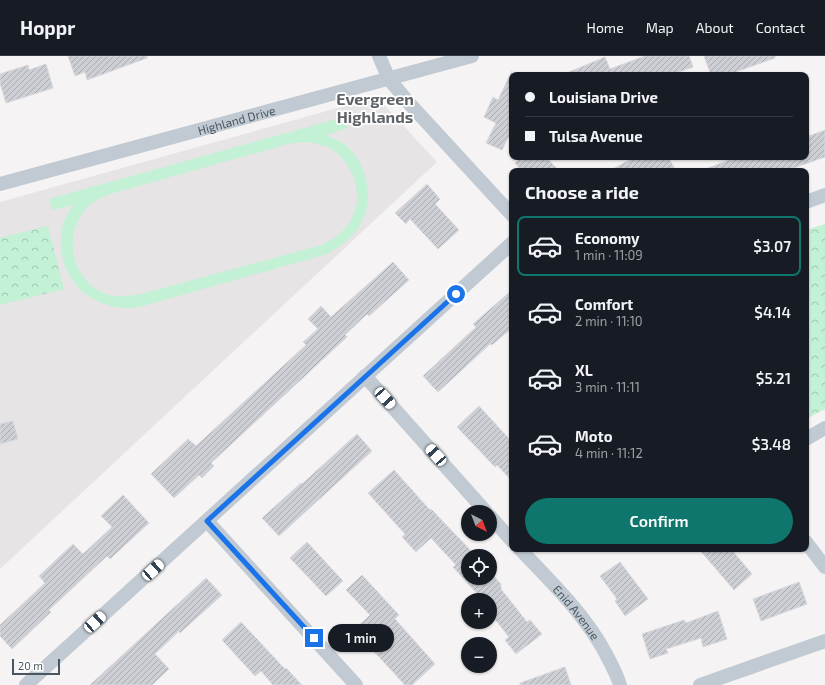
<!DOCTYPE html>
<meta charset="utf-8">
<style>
:root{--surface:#171b24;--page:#242831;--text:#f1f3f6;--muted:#9ea1a6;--line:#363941;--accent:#0f766e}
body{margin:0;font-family:"Exo 2",sans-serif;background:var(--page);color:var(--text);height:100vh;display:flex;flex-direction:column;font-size:15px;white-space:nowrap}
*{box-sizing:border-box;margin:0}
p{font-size:13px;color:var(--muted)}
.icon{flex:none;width:22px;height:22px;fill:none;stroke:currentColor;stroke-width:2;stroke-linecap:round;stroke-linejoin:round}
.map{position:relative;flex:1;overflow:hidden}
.sheet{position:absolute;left:509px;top:112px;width:300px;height:384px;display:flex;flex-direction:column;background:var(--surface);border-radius:8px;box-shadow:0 1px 3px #0004}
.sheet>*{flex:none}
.hud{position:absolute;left:509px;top:16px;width:300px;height:88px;border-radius:8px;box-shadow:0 1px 3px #0004;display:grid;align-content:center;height:88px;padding:0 16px;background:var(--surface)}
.needle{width:26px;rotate:138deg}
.fabs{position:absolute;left:461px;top:449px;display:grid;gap:8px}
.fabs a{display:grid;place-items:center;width:36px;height:36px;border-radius:50%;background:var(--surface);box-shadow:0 1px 3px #0004;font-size:20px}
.scale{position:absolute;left:12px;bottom:10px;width:48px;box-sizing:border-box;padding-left:4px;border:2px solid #4a5661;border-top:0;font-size:11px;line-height:14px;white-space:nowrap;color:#4a5661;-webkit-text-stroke:3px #fff;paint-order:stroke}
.end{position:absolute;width:18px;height:18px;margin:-9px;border:5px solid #1a73e8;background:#fff;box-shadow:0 0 0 2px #fff}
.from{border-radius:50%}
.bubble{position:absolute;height:28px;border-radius:14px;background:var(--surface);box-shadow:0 1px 3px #0004;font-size:13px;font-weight:600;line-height:28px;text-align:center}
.car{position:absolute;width:12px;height:24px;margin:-12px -6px;border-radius:5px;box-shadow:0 0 3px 1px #0007;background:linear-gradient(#fff 24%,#345 0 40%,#fff 0 76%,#345 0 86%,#fff 0)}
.hud b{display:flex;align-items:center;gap:14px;height:38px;font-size:15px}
.hud b+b{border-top:1px solid var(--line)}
.hud i{width:10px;height:10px;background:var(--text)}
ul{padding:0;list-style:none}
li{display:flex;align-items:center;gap:12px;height:60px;margin:0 8px 6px;padding:0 8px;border:2px solid transparent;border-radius:8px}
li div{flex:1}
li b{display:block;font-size:15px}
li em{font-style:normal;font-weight:600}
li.current{border-color:var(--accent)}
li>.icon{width:36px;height:36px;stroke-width:1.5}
h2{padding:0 16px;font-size:18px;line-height:48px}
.cta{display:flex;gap:8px;margin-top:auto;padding:8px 16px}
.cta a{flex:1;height:46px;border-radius:24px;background:var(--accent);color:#fff;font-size:16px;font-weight:600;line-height:46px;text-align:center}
header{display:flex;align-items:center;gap:24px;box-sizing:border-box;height:56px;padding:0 20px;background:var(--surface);border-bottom:1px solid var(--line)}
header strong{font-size:19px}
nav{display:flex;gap:22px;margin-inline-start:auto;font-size:14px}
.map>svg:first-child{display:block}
.education{fill:#e6e4e5}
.park{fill:url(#park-crowns)}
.pitch{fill:#c3f1d5;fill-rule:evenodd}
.building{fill:url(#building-hatch);stroke:#d7d9de}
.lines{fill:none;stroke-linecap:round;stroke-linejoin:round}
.street{stroke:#c1cad2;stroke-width:14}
.route{stroke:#1a73e8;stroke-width:5}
.labels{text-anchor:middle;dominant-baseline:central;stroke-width:3.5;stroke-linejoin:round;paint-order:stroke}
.street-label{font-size:12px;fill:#4a5661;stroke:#fff}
.district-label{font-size:16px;font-weight:bold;fill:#5f6368;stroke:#fff}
</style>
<header>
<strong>Hoppr</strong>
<nav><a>Home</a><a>Map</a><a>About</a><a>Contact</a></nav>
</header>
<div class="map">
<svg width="825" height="629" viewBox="0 0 825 629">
<defs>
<pattern id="park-crowns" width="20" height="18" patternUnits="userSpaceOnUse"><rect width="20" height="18" fill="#c3f1d5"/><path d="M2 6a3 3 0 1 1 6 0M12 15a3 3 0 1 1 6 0" fill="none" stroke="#a0c6b0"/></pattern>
<pattern id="building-hatch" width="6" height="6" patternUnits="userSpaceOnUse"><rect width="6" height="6" fill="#cdcfd5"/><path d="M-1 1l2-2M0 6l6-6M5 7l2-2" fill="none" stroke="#a8abb0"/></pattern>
</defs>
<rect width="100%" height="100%" fill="#f5f3f3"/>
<path class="education" d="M377 41 437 106 0 513V146Z"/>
<path class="park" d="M825 168V353L806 363V174Z
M48 170 64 233 0 249V182Z"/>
<path class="pitch" d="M344 61 347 72 326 79C331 82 338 84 343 87 369 106 377 150 356 175 347 186 338 191 327 198L143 250C136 251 128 253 121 252 78 247 53 210 63 168 65 162 70 155 73 149L52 154 49 143ZM310 86C316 88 322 89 328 91 354 105 367 143 348 168 341 178 333 183 322 189L137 239C125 240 113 242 101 236 68 219 62 170 93 146 98 143 104 141 110 138L292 87Z"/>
<path class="building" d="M68 0H147V2L87 24 85 16 75 20Z
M645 0H689L693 11 670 19H562L605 1 610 13Z
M704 0H775V2L727 19H711Z
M46 8 53 32 6 47 0 27V18L28 9 29 14Z
M512 15V74L502 94 486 87 496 67 484 61 493 41 498 44Z
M825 74V101L785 115H704L703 114 737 101H806V81Z
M522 101H546L559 115H522L515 107Z
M635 101H668L676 115H609Z
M427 128 440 143 435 148 459 174 438 193 410 163 406 168 395 157Z
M393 206 409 224 369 260 367 258 345 279 347 281 211 407 214 410 202 422 199 419 174 442 151 418 188 383 196 390 306 289 303 286 318 273 308 263 321 250 331 261Z
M512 234V272L492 289 490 288 438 336 423 320 476 271 473 268Z
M479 350 512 386V425L497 409 495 411 457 371Z
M13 365 18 383 0 388V368Z
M357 378 372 395 279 480 262 462 301 427 302 428Z
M394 414 430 454 431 453 476 500H468V522H490V516L501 528V533L527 566 530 564 542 578 516 598 505 584 509 581 490 557V544H483L453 511 456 509 431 482 416 496 402 481 405 478 368 437Z
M123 439 149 467 110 503 107 500 49 554 51 556 12 593 0 580V569L45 527 39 520 73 488 83 498 112 471 101 460Z
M307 486 343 525 326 540 290 502Z
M699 493H731L752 518 734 534Z
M620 506 648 543 625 560 615 545 617 543 600 520Z
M362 519 399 559 395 563 435 608 412 629H405L354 574 370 559 346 534Z
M206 522 222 539 180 577 179 575 155 598 169 613 152 629H90Z
M799 526 807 548 761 565 753 543Z
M718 555 727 583 703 591 701 582 666 593 668 597 650 603 642 578 684 564 686 567Z
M241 566 285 613 286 612 302 629H273L261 615 255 620 222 584Z
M565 611 571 629H520V627Z"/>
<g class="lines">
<g class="street">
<path d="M379 0 389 23 408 46 512 159"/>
<path id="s1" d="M0 128 472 0"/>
<path d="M806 146 825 139"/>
<path d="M365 320 486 456"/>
<path d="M806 383 825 372"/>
<path d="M490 460 512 485"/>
<path d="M207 465 356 629"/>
<path d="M806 486 825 511"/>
<path id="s2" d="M520 493C551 526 584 557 606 598 611 608 617 618 620 629"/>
<path d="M26 629 512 187"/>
<path d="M700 629 825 585"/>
</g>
</g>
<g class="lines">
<path class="route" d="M314 582 207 465 456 238"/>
</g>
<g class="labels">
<g class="street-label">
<text stroke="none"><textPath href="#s1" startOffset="245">Highland Drive</textPath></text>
<text stroke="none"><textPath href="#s2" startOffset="85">Enid Avenue</textPath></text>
</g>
<g class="district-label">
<text x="375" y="42">Evergreen<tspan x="375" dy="18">Highlands</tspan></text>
</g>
</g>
</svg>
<div class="fabs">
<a><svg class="needle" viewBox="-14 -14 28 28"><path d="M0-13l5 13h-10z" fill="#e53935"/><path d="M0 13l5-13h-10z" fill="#9ea1a6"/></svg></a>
<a><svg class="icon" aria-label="locate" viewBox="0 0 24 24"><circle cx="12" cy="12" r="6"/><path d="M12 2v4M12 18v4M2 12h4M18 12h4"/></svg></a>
<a>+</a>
<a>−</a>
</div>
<div class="scale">20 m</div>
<i class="end from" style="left:456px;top:238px"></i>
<i class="end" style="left:314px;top:582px"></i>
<div class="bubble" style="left:328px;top:568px;width:66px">1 min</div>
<i class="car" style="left:385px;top:342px;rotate:138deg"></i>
<i class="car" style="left:436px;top:399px;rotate:318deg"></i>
<i class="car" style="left:153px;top:514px;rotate:48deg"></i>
<i class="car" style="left:95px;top:566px;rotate:48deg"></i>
<div class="hud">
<b><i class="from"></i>Louisiana Drive</b>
<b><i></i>Tulsa Avenue</b>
</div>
<section class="sheet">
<h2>Choose a ride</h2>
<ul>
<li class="current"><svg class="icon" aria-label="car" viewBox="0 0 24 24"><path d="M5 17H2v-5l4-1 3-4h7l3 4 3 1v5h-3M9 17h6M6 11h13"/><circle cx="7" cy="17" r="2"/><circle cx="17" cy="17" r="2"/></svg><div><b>Economy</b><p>1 min · 11:09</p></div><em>$3.07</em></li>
<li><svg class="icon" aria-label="car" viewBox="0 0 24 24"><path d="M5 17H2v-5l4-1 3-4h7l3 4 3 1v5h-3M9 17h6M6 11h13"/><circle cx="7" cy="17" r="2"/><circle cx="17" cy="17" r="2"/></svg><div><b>Comfort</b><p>2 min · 11:10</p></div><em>$4.14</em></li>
<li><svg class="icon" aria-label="car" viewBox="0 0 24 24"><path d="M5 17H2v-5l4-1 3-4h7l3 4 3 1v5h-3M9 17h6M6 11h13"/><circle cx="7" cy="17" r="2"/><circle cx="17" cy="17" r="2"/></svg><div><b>XL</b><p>3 min · 11:11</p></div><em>$5.21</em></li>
<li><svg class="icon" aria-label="car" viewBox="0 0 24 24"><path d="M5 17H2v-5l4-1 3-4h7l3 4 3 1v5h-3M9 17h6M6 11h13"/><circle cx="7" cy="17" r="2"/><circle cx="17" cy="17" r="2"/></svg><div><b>Moto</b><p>4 min · 11:12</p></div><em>$3.48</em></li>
</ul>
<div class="cta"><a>Confirm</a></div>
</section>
</div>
